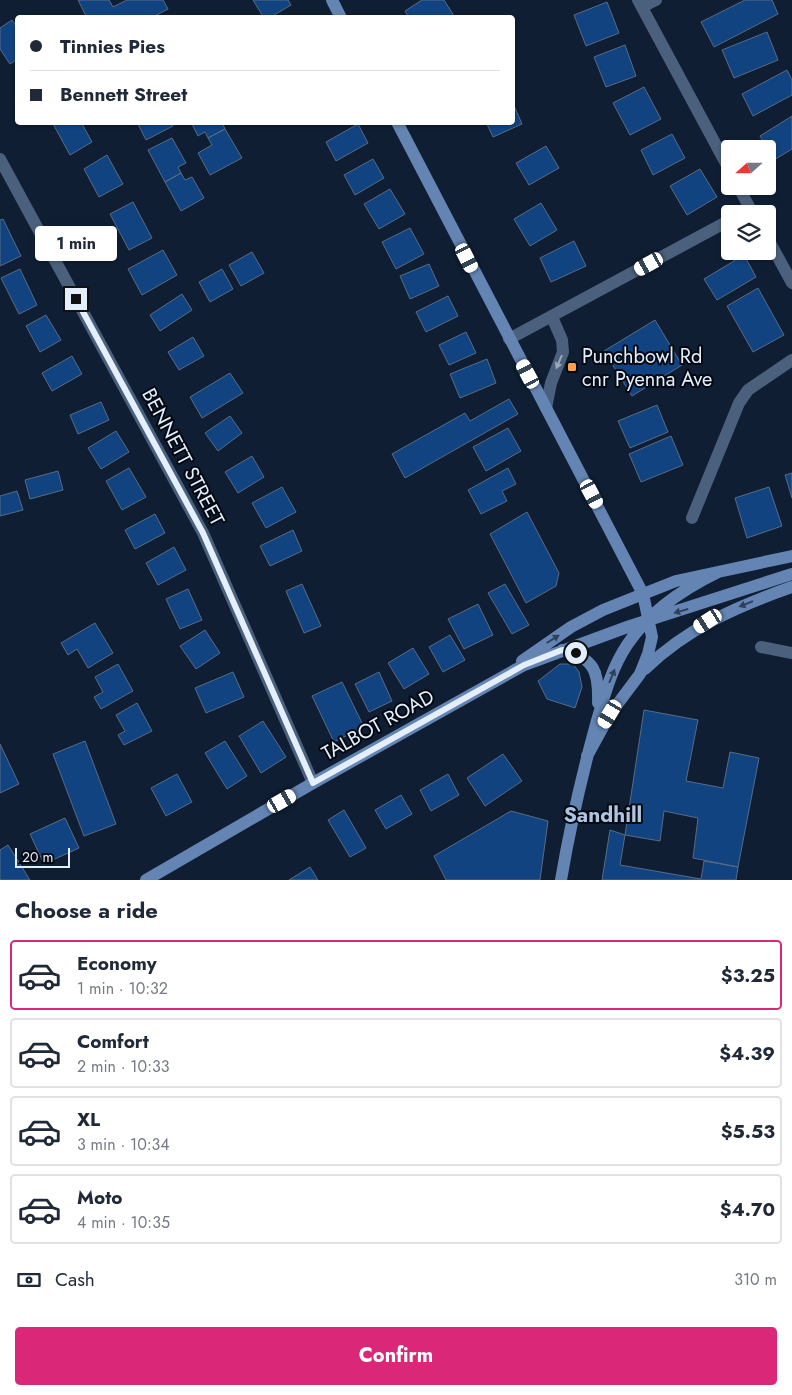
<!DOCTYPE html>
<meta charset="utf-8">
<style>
:root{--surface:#fff;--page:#f2f2f3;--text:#1f2937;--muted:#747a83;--line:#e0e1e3;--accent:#db2777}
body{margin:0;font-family:Jost,sans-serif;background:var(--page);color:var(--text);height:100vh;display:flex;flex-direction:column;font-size:19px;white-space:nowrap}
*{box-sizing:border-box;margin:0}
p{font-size:16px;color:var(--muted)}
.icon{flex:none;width:28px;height:28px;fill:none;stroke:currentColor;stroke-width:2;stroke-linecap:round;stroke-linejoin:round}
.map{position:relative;height:880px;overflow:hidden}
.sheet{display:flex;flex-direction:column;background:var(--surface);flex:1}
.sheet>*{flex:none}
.guide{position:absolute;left:15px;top:15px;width:500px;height:110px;border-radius:5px;box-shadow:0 1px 4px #0004;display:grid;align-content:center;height:110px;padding:0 15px;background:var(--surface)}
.needle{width:32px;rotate:249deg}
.buttons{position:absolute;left:721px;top:140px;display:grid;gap:10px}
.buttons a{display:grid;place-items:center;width:55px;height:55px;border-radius:5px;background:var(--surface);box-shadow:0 1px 4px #0004;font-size:25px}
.scale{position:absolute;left:15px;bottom:12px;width:55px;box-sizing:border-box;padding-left:5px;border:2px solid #e4effd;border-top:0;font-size:14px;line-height:18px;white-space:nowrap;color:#e4effd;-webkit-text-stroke:4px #030811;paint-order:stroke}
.end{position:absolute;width:22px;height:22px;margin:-11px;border:6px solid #e4effd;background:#111;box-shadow:0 0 0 2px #111}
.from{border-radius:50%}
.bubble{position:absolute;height:35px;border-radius:5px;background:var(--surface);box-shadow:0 1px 4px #0004;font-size:16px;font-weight:700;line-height:35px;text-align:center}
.car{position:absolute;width:15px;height:30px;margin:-15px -8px;border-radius:6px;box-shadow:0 0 4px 1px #0007;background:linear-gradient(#fff 24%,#345 0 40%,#fff 0 76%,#345 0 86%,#fff 0)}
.guide b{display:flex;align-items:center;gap:18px;height:48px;font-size:19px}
.guide b+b{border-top:1px solid var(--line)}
.guide i{width:12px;height:12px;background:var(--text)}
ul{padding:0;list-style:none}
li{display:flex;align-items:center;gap:15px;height:70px;margin:0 10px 8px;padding:0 5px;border:2px solid var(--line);border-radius:5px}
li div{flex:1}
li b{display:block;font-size:19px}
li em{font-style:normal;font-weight:700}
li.on{border-color:var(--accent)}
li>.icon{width:45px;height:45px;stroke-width:1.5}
h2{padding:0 15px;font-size:22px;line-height:60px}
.pay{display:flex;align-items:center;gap:12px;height:55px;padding:0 15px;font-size:19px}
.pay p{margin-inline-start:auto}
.action{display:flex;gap:10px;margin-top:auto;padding:10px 15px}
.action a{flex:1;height:58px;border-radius:5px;background:var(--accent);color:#fff;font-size:20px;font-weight:700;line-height:58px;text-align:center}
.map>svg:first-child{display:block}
.building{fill:#114381;stroke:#596b84}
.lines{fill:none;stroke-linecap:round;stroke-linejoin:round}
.street{stroke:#4b607c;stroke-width:12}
.secondary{stroke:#6485b3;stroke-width:12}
.oneway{fill:#98a8bc}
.oneway2{fill:#2f405a}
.route{stroke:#e4effd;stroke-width:6}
.poi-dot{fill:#fc9e52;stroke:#030811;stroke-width:2}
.labels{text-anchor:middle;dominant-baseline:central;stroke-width:4;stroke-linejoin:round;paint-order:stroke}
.poi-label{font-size:20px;fill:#e4effd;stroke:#030811;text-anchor:start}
.street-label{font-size:20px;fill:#e4effd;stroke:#030811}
.neighbourhood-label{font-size:21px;font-weight:bold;fill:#afc4e0;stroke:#030811}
</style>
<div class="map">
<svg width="792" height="880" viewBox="0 0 792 880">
<rect width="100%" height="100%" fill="#0f1e33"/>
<path class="building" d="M78 0H109L113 7 127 0H163L168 9 151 18H87Z
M253 0H288L291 5 269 18H264Z
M422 0H444L454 16 409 18 405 11Z
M745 0H772L778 14 714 47 701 22Z
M607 2 619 33 586 46 574 15Z
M12 20 18 29V59L10 64 0 49V28Z
M767 32 778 60 734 78 722 50Z
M625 45 636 76 606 87 594 57Z
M787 70 792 80V95L753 116 742 94Z
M644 87 661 119 630 135 613 103Z
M512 101 522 124 493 137 486 122H512Z
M792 116V149L774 160 760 136Z
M52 122H81L92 142 70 155Z
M137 122H171L173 126 146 140Z
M191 122H222L225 129 208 138 205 132 198 136Z
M358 124 368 143 336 161 326 142Z
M225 129 242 158 210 175 198 153 212 145 208 138Z
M672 134 685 158 653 175 641 150Z
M172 138 186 163 178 167 181 173 165 182 148 150Z
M546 146 559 168 529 185 516 163Z
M107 155 123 184 99 197 84 169Z
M373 159 384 178 355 195 344 175Z
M700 169 717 197 687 215 670 186Z
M181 173 185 180 192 177 204 198 181 211 165 182Z
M390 189 405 214 379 229 364 204Z
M133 202 152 238 129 250 110 214Z
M541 203 557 230 530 246 514 219Z
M3 219 21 256 0 266V220Z
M410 228 424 254 396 269 382 242Z
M574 241 586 266 551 282 540 258Z
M163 250 177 275 142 295 128 269Z
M252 252 264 273 241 286 229 265Z
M744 255 756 277 717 300 704 279Z
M429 264 439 286 410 299 400 276Z
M20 269 37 305 19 314 1 278Z
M222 269 233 289 210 302 199 282Z
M758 288 784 335 753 352 727 306Z
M182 294 192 310 160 331 150 315Z
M448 296 458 316 426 332 416 312Z
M46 315 61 340 40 352 26 326Z
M655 320 682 365 632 396 604 351Z
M466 332 476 353 449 365 439 345Z
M193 337 204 356 179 370 168 352Z
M72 356 82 374 52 391 42 373Z
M487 359 496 383 460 398 450 374Z
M230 373 243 393 202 418 190 397Z
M509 399 518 414 405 478 392 454 465 413 470 421Z
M101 402 109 420 78 434 70 415Z
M657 405 668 432 630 448 618 421Z
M230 416 242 433 218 451 205 433Z
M508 428 521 451 486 471 473 447Z
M116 431 129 452 101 469 88 448Z
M671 436 683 465 641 482 629 454Z
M252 456 264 477 238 493 225 472Z
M129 468 146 497 122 510 106 481Z
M508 468 516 484 502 491 507 501 481 514 468 490Z
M58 471 63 490 30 499 25 480Z
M792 473V498L785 475Z
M282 487 296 512 266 528 252 503Z
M769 487 782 526 747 538 735 498Z
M17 491 23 510 0 516V496Z
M527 512 559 573 556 586 526 603 490 534Z
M155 514 165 533 135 549 125 530Z
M293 530 302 551 270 566 260 546Z
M174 547 186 570 158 585 146 563Z
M302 584 321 626 304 633 286 591Z
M505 584 529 625 512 634 488 593Z
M188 589 202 620 180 629 166 599Z
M478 604 493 635 464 649 448 619Z
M95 623 113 653 88 668 77 649 68 655 61 643Z
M205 630 220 653 196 669 180 646Z
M450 635 465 660 443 672 429 647Z
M413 648 429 674 404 689 388 663Z
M118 664 133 691 101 709 94 697 103 692 95 677Z
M560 664H573L579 672 582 687 575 708 547 699 538 681Z
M233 672 244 697 206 713 195 688Z
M379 672 392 701 369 712 355 684Z
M342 682 364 727 334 742 312 696Z
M137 703 152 731 124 745 118 735 125 731 116 715Z
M644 710 698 720 686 781 723 788 730 752 759 758 738 867 693 858 698 818 664 811 660 841 625 835Z
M263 721 286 757 261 773 239 736Z
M85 741 116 824 84 836 53 754Z
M225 741 247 776 227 789 205 753Z
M0 744 19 784 0 793Z
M503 754 522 781 485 806 467 778Z
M177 774 192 802 166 816 151 788Z
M448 774 459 795 431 811 420 790Z
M401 795 412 814 386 829 375 810Z
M344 810 366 848 350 857 328 820Z
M511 811 548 821 540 880H446L434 856Z
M65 818 79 848 44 864 30 834Z
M610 830 625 835 620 865 701 879 704 861 738 867 736 880H602Z
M8 845 30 880H0V850Z
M310 867 318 880H289Z"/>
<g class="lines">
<path class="street" d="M638 0 730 171
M642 7 656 0
M0 159 203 533 313 783
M738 186 753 214
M768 239 792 283
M509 339 730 220
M546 408 551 383 563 352 562 340 552 317
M692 518 739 403 748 390 792 360
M761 647 792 653"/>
<path class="secondary" d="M332 0 341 18
M397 122 643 594 652 637 648 654 640 674 610 714 587 756
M562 650C595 658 599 672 598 703
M522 661 571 627 603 610 643 594 676 581 792 556
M645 669C687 628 738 606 792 587
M146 880 313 783 524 665 630 626 792 574
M561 880C570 827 582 775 596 724 604 697 611 669 627 645 648 613 683 589 718 572"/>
</g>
<defs><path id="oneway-solid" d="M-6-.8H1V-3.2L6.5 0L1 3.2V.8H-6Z" transform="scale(1.25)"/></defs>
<use class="oneway" href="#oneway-solid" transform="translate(559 362) rotate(113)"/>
<g class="oneway2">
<use href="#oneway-solid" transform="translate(746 604) rotate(158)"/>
<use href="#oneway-solid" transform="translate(681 611) rotate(164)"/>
<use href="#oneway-solid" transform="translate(553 639) rotate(-32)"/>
<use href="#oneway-solid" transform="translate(612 676) rotate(-68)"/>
</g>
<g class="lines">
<path class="route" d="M76 299 203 533 313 783 524 665 562 650 576 653"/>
</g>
<rect class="poi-dot" x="567" y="362" width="10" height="10" rx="2.5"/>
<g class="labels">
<g class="poi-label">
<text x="582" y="356">Punchbowl Rd<tspan x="582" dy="23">cnr Pyenna Ave</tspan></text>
</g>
<g class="street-label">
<text transform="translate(183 457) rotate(62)">BENNETT STREET</text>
<text transform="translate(378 725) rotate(-29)">TALBOT ROAD</text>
</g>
<g class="neighbourhood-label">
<text x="603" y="815">Sandhill</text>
</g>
</g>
</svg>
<div class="buttons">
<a><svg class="needle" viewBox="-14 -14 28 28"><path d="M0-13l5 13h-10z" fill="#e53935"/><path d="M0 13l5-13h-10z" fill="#747a83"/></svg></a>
<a><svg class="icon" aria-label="layers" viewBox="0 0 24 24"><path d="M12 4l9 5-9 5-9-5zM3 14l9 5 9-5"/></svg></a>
</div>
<div class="scale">20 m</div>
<i class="end from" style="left:576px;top:653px"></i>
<i class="end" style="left:76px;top:299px"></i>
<div class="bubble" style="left:35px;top:226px;width:82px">1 min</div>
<i class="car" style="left:467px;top:258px;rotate:153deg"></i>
<i class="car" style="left:649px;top:264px;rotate:241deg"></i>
<i class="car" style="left:528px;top:374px;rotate:332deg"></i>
<i class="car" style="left:592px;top:494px;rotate:152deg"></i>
<i class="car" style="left:708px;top:621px;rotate:237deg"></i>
<i class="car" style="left:610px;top:714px;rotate:211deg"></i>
<i class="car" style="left:282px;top:801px;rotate:60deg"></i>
<div class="guide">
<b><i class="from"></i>Tinnies Pies</b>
<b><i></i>Bennett Street</b>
</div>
</div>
<section class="sheet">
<h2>Choose a ride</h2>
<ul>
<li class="on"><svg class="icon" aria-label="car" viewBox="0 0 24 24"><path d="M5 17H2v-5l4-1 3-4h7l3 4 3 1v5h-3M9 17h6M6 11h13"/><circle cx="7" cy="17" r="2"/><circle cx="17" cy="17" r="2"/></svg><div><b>Economy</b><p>1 min · 10:32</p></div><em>$3.25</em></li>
<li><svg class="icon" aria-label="car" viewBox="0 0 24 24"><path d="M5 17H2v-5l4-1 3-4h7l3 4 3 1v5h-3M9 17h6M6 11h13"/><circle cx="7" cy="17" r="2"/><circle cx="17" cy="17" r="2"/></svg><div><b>Comfort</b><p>2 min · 10:33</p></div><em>$4.39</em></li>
<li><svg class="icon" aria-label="car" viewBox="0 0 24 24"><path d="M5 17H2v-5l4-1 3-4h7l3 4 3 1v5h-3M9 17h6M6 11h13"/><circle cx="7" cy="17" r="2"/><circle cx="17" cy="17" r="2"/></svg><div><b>XL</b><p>3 min · 10:34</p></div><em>$5.53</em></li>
<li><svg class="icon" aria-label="car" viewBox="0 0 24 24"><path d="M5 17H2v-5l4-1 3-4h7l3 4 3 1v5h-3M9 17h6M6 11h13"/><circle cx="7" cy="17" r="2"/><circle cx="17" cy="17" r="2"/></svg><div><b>Moto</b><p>4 min · 10:35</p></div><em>$4.70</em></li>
</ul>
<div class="pay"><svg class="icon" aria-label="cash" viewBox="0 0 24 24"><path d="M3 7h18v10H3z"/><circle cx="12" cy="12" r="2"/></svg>Cash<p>310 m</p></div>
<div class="action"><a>Confirm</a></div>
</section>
